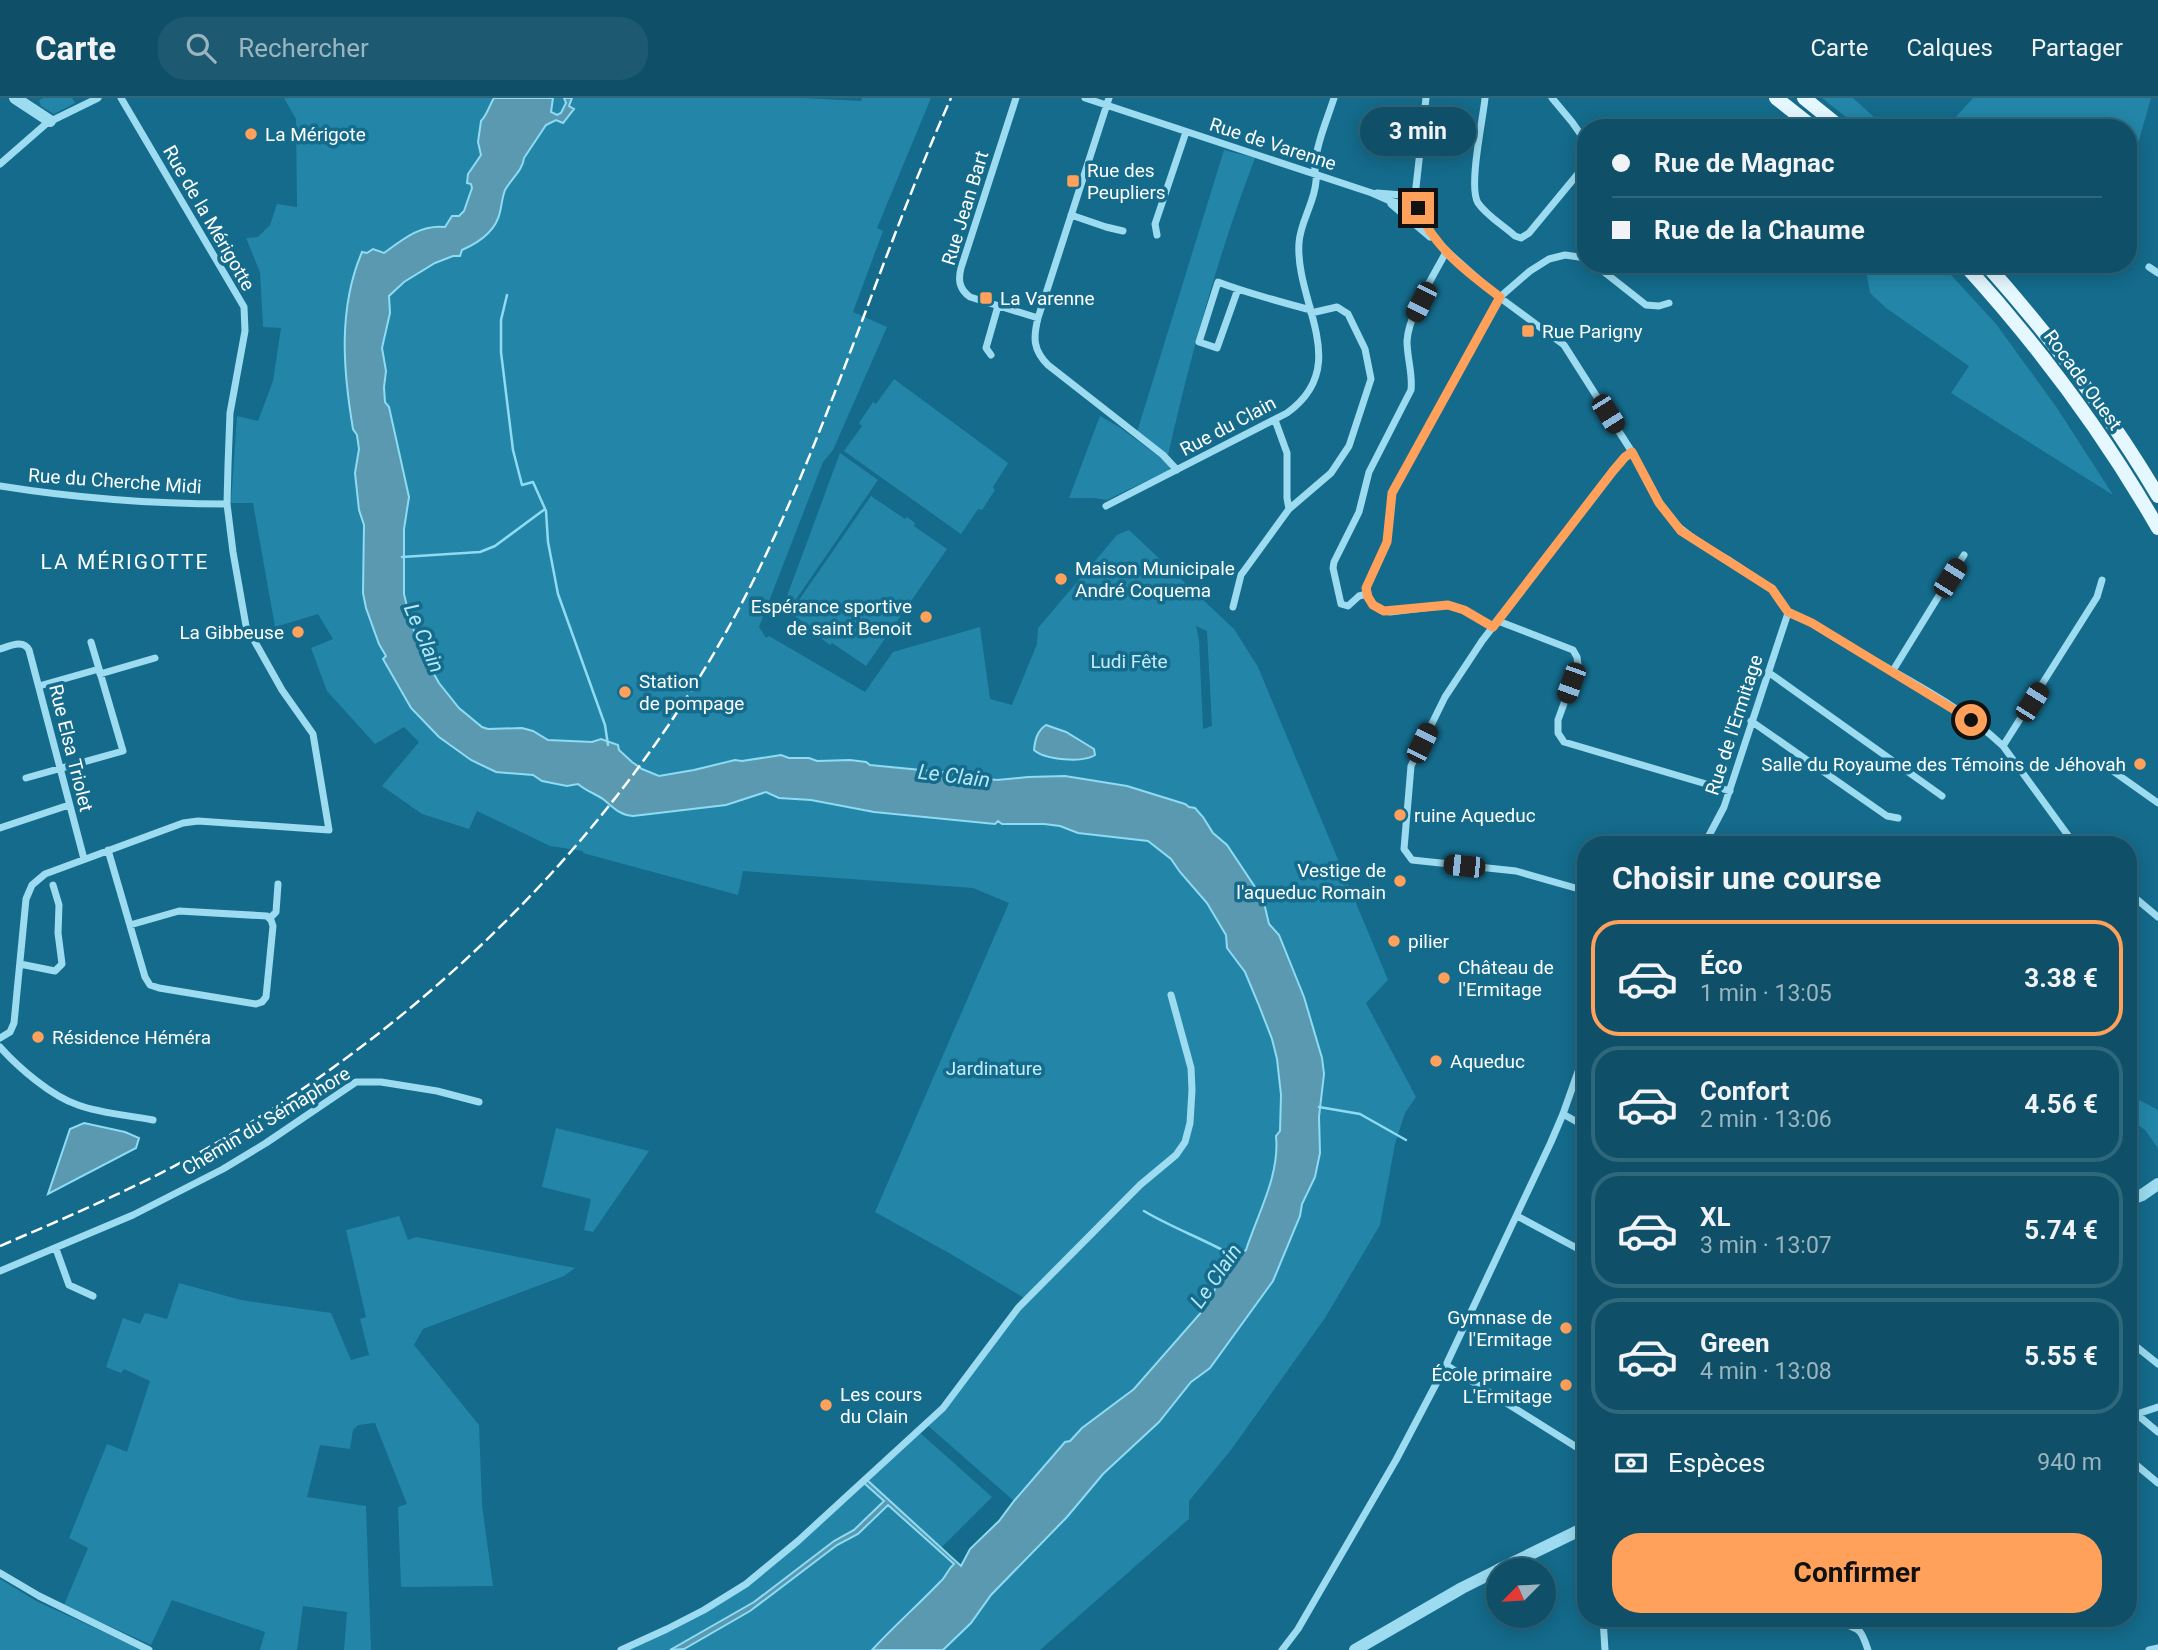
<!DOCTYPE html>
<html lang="fr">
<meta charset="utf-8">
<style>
:root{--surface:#0f5068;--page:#1d5a71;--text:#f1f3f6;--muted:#9bb5c0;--line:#2f677c;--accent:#ffa05b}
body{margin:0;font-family:Roboto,sans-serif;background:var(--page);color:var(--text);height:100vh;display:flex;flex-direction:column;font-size:26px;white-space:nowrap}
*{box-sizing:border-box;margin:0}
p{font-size:23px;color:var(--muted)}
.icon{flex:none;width:38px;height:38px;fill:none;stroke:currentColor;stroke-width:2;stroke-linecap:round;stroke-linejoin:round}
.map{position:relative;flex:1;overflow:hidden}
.drawer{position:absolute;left:1577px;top:738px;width:560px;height:791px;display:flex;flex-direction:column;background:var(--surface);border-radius:28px;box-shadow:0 4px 18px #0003,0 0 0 2px var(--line)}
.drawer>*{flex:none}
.top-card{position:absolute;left:1577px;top:21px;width:560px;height:154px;border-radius:28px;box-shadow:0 4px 18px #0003,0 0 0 2px var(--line);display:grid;align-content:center;height:154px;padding:0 35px;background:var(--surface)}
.needle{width:46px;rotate:246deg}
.fabs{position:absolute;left:1486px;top:1460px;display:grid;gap:14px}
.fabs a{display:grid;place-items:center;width:70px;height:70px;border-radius:50%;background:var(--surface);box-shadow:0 4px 18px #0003,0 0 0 2px var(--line);font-size:35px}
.end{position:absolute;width:32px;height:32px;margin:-16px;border:9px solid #ffa05b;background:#111;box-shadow:0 0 0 4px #111}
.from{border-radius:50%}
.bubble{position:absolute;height:49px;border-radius:24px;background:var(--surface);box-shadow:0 4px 18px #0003,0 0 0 2px var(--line);font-size:23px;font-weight:700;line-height:49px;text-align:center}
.car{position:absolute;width:21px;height:42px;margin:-21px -10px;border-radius:9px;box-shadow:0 0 5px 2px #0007;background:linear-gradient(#222 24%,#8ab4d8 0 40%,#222 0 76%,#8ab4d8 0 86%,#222 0)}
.top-card b{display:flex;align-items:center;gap:24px;height:66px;font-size:26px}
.top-card b+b{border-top:2px solid var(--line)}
.top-card i{width:18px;height:18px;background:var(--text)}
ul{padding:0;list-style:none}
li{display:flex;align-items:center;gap:21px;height:116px;margin:0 14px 10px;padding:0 21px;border:4px solid var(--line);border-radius:28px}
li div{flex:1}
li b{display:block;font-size:26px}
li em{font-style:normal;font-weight:700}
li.on{border-color:var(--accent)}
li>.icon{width:63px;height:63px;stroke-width:1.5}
h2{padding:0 35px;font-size:32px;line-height:84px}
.pay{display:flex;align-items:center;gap:18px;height:77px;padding:0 35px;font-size:26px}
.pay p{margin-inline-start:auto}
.primary-button{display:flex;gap:14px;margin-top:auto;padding:14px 35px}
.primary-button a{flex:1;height:80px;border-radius:28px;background:var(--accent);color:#111;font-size:28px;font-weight:700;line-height:80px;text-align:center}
header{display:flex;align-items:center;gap:42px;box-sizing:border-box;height:98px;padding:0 35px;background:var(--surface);border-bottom:2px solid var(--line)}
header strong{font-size:33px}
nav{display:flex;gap:38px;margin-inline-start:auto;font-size:24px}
.search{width:490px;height:63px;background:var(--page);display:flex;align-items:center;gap:18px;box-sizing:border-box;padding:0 24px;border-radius:28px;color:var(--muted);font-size:26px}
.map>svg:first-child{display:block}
.green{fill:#2386a8;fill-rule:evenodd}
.water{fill:#5b99b0;stroke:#8edbf3;stroke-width:2}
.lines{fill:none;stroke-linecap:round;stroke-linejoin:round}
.stream{stroke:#8edbf3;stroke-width:2.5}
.minor{stroke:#9cdbf0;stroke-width:7}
.tertiary{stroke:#9cdbf0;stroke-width:12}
.primary{stroke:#e5f7ff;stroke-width:14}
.rail{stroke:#fff;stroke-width:2.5;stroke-dasharray:12 5;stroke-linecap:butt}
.route{stroke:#ffa05b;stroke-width:9}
.poi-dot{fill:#ffa05b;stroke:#146b8b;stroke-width:2.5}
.labels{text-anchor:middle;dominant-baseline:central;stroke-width:7;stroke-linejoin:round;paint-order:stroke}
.poi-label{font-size:19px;fill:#fff;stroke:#146b8b;text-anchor:start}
.street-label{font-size:19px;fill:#fff;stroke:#146b8b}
.park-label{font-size:19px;fill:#c3edfc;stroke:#146b8b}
.neighbourhood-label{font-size:21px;letter-spacing:2px;fill:#fff;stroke:#146b8b}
.water-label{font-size:21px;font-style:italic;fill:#b5e8f8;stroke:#146b8b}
</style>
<header>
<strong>Carte</strong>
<div class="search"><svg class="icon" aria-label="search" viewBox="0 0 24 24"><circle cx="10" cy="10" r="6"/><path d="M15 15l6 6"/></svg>Rechercher</div>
<nav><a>Carte</a><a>Calques</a><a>Partager</a></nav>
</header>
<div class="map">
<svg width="2158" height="1552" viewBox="0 0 2158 1552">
<rect width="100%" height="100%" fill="#146b8b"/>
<path class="green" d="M43 0H72L75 5 54 16 41 8 39 2Z
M284 0H803L861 3 862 0H931L877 130 883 133 853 214 887 229 833 352 823 364 759 529 766 540 769 538 865 594 893 554 980 529 990 601 1012 607 1037 546 1038 530 1117 437 1129 432 1234 531 1258 569 1388 882 1366 905 1416 999 1405 1015 1395 1046 1380 1127 1325 1220 1231 1352 1189 1403V1421L1040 1552H943L971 1525 991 1497 1067 1419 1103 1376 1159 1324 1191 1284 1210 1270 1273 1183 1228 1172 1222 1178 1205 1210 1134 1291 1130 1292 1111 1309 1082 1330 1048 1363 1014 1403 926 1326 943 1310 1026 1201 949 1155 875 1114 1009 805 973 790 743 773 738 797 583 755V753L550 748 477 713 469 731 422 716 382 688 419 644 404 629 375 646 327 593 311 550 333 541 318 516 275 529 253 405H231L237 318 258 323 273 283 281 230 263 229 260 174 246 140 258 139 270 127 277 106 297 109 296 21ZM1196 528 1207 533 1212 628 1203 631 1199 542Z
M1822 0H1853L1886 30H1860Z
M1973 0H2151L2131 70 2128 72V30H1946Z
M1224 52 1255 60C1218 157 1191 256 1168 357L1137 334Z
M1865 166H1941L1996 226 2057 310 2113 397 1951 295 1969 268 1886 210 1870 195Z
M894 281 1008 365 993 389 995 392 982 412 978 411 961 436 844 353 862 328 859 325 873 304 876 306Z
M1100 318 1119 329 1165 363 1170 369 1169 372 1107 402 1094 400H1069Z
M840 355 878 382 788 513 783 509Z
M871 398 905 421 907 419 915 425 914 428 947 451 866 568 832 545 830 547 822 541 823 538 790 515Z
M2128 996 2158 1012V1050L2145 1032 2128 1020Z
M556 1030 649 1053 593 1134 584 1132 591 1101 542 1089Z
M399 1118 408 1142 416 1139 575 1170 564 1178 423 1231 414 1247 479 1327 482 1407 493 1488 401 1489 398 1409 407 1406 375 1325 358 1327 353 1332 350 1351 320 1347 307 1399 366 1408 371 1552H344L347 1514 303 1508 297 1552H260L265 1534 172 1502 151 1547 64 1507 88 1450 69 1440 107 1346 127 1354 150 1283 124 1271 121 1275 106 1269 123 1220 140 1226 145 1215 167 1221 179 1185 241 1202 331 1215 351 1262 369 1257 360 1221 366 1219 346 1132Z
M918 1333 992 1399 941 1450 867 1382Z
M864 1385 954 1466C947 1471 946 1478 940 1484 918 1507 894 1528 872 1552H622L746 1486Z
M0 1481 38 1504 143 1552H0Z"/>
<path class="water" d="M494 0H553L551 14 557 17 561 15 566 5 564 0H572L569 8 574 11 563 25 556 22 546 27 524 60C523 72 511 81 505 92 502 100 502 106 500 114 496 133 478 145 462 152L460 158H453L435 165 404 184 389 198 390 215 382 250 386 273 384 289 385 304 389 309 409 399 404 431V496L411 525 425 560 439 585 459 610 482 629 488 631 522 630 533 633 548 642 592 644 601 641 618 647 619 652 632 664 642 671 659 678 694 672 735 662 742 663 781 657 789 660H809L817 663 850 662 866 664 870 667 962 676 971 679 997 682 1028 679 1065 678 1127 688 1185 706 1189 709 1195 710 1203 719 1213 735 1227 747 1259 795 1265 809 1269 826 1279 837 1304 899 1322 960 1324 976 1319 1019 1320 1055 1315 1079 1302 1106 1300 1118 1273 1183 1210 1270 1191 1284 1159 1324 1103 1376 1067 1419 991 1497 971 1525 943 1552H872C894 1528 918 1507 940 1484 946 1479 947 1472 954 1466L888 1407 858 1436 837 1447 750 1513 684 1551 670 1552 754 1504 834 1443 854 1432 884 1403 864 1385 867 1382 961 1468 970 1451 999 1423 1014 1403 1065 1344 1070 1343 1082 1330 1134 1291 1205 1210 1222 1178 1228 1172 1238 1157 1246 1152C1258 1115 1280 1077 1276 1038L1280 1033 1281 997 1277 961 1272 941 1258 905 1245 874 1227 850 1226 837 1207 805 1180 774 1171 761 1148 743 1078 735 1060 728 1044 726H1002L998 723 995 726 874 714 811 702 779 700 766 694 726 707 633 718C619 717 613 709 603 701 594 695 586 693 578 686L567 688 542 683 533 677 496 674 471 662 439 639 411 610 383 561 386 558 379 546 366 510 363 495 364 427 359 412 355 375 359 351 357 337 353 331C343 272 338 210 362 154L367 155 373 151 384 155C403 141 421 126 445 129L452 118H459L464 113 472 90 471 86 467 85 468 76 481 57 478 44 481 23C487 17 489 8 494 0Z
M1046 627 1066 634 1094 651 1095 657C1083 665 1045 662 1034 652 1035 642 1037 633 1046 627Z
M84 1025 125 1034 139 1040 136 1050 48 1096 70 1031Z"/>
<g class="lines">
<path class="stream" d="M507 197 501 222V254L513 352 522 387 533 384 546 413 548 444 558 496 605 627 608 647
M402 459 480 454 495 448 545 411
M1319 1009 1360 1016 1406 1042
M1144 1113C1174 1131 1207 1142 1237 1160"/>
<path class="minor" d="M1016 0 961 170C958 182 959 191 970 199L1038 220
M1085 0 1372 95 1390 103 1418 110
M1109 0 1038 220C1033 240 1033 252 1048 267L1163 357 1177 372
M1426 0 1415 98 1422 121 1440 147 1495 196 1564 247 1632 354 1659 405 1675 426 1702 447 1727 461 1772 491 1788 515
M1485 0C1483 22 1468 89 1478 105 1487 118 1504 128 1515 138L1521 140 1529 135 1586 66
M1552 0 1572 24 1586 44
M0 66 47 25 98 0
M1377 95 1415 98
M1391 106 1430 139
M1071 117 1106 129 1123 133
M1157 137 1155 126 1186 34
M1594 166 1646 207 1659 208 1669 205
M1633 168 1634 166
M2149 169 2158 175
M1238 191 1217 250 1199 244 1218 184C1247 195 1277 203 1307 211L1310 209
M991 257 986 250 998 208
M0 388C75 400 151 406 227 406
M1106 408 1287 315C1353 268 1295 205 1299 145 1300 124 1315 104 1316 83 1317 78 1314 73 1315 67 1317 44 1327 22 1334 0
M1289 411 1331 375 1349 348 1371 281 1365 251 1348 216 1337 209 1311 215
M1367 496 1359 498 1348 508 1341 506 1333 470 1334 464 1359 414 1369 374 1411 292C1413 276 1407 260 1407 243 1408 218 1434 177 1446 154
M1233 509 1241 477 1289 411 1287 400V355L1275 322
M1788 515 1812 525C1874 567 1948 596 2003 648L2075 747
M1498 523 1573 552 1577 559 1578 567 1558 622V635L1564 644 1730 693
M1493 529 1464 512 1448 507 1390 514 1380 512 1373 507 1368 499 1367 487 1387 444 1392 395 1500 199 1530 173 1549 161 1565 157 1586 160
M91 544 99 571
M0 551C10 548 23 541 29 552L84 761
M1768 574 1942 698
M1892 574 1964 457
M100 576 155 560
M1751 623 1887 718 1898 720
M2003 648 2097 499 2102 482
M2110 671 2158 705
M26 680 123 653 99 571 39 588
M0 730 69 707
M1704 747 1724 709 1788 515
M108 752 145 879 150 887 159 890 256 906 262 904 266 899 273 828 271 822 267 818 179 813 130 827
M1586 793 1516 773 1412 762 1404 751 1411 668 1445 599 1482 543 1613 373 1624 359 1632 354
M2128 794 2158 819
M270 820 276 814 278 786
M20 866 55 873 62 866 58 835 59 807 53 787
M0 940 10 934 14 925 26 801 32 787 45 776 183 725 198 723 329 732 313 636 282 592 246 528 233 454 227 406 228 367 230 315 245 233 244 209 121 0
M0 949C19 970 51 998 78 1007 103 1016 128 1017 153 1022
M1563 1016 1586 1029
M1517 1118 1586 1155
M56 1151 69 1187 93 1198
M0 1173 133 1117 223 1071 266 1045 356 984H381L437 993 479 1004
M2128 1242 2158 1266
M1446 1267 1586 1355
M2128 1309 2158 1334
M2137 1316 2158 1309
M2128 1360 2158 1385
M0 1475 39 1498 149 1552
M1603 1521 1605 1552
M1838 1521C1857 1536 1858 1522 1868 1552
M621 1552 667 1531 704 1512 746 1486 798 1443 943 1310 1018 1210 1140 1087 1176 1057 1185 1044 1190 1025 1192 992 1191 970 1171 897
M1282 1552 1298 1531 1396 1362 1446 1267 1551 1044 1563 1016 1586 951
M2149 1552 2158 1550"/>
<path class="tertiary" d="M15 0 50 23
M2128 1102 2142 1097 2158 1086
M1498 1472 1586 1429
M1355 1552 1462 1490 1498 1472"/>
<path class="primary" d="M1776 0 1814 30
M1804 0 1841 30
M1964 166C2038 247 2103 334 2158 430
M1986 166C2050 238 2109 315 2158 398"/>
<path class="rail" d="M0 1148C72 1117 143 1087 211 1048 444 915 643 711 760 469 834 317 882 154 951 0"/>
</g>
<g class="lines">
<path class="route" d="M1418 110C1432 148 1468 175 1500 199L1392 395 1387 444 1366 490 1368 499 1373 507 1384 513 1448 507 1464 512 1493 529 1613 373 1625 359 1632 354 1659 405 1681 433 1772 491 1788 514 1812 525 1971 622"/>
</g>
<g class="poi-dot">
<circle cx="251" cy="36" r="7"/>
<rect x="1066" y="76" width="14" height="14" rx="3.5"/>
<rect x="979" y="193" width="14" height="14" rx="3.5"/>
<rect x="1521" y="226" width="14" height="14" rx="3.5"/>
<circle cx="1061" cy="481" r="7"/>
<circle cx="926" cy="519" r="7"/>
<circle cx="298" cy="534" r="7"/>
<circle cx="625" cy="594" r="7"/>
<circle cx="2140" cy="666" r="7"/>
<circle cx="1400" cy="717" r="7"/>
<circle cx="1400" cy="783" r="7"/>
<circle cx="1394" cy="843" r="7"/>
<circle cx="1444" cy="880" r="7"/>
<circle cx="38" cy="939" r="7"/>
<circle cx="1436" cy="963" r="7"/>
<circle cx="1566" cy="1230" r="7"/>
<circle cx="1566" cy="1287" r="7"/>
<circle cx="826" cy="1307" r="7"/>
</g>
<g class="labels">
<g class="poi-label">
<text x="265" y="36">La Mérigote</text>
<text x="1087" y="72">Rue des<tspan x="1087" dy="22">Peupliers</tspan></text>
<text x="1000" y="200">La Varenne</text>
<text x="1542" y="233">Rue Parigny</text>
<text x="1075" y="470">Maison Municipale<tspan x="1075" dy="22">André Coquema</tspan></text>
<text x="912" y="508" text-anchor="end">Espérance sportive<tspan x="912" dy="22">de saint Benoit</tspan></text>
<text x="284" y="534" text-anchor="end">La Gibbeuse</text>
<text x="639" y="583">Station<tspan x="639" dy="22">de pompage</tspan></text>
<text x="2126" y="666" text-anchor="end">Salle du Royaume des Témoins de Jéhovah</text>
<text x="1414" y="717">ruine Aqueduc</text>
<text x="1386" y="772" text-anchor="end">Vestige de<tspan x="1386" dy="22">l'aqueduc Romain</tspan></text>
<text x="1408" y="843">pilier</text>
<text x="1458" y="869">Château de<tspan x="1458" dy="22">l'Ermitage</tspan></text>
<text x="52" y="939">Résidence Héméra</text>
<text x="1450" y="963">Aqueduc</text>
<text x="1552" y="1219" text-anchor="end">Gymnase de<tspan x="1552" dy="22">l'Ermitage</tspan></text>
<text x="1552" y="1276" text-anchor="end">École primaire<tspan x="1552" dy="22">L'Ermitage</tspan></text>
<text x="840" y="1296">Les cours<tspan x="840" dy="22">du Clain</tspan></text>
</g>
<g class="street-label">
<text transform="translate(1273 46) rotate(18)">Rue de Varenne</text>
<text transform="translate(965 110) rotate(-73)">Rue Jean Bart</text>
<text transform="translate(209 120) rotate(60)">Rue de la Mérigotte</text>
<text transform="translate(2083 282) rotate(54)">Rocade Ouest</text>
<text transform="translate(1228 328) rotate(-28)">Rue du Clain</text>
<text transform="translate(115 383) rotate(4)">Rue du Cherche Midi</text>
<text transform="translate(1734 627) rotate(-72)">Rue de l'Ermitage</text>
<text transform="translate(71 650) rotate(76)">Rue Elsa Triolet</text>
<text transform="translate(266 1023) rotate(-31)">Chemin du Sémaphore</text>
</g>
<g class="park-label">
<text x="1129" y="563">Ludi Fête</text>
<text x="994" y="970">Jardinature</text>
</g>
<g class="neighbourhood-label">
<text x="125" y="464">LA MÉRIGOTTE</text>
</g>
<g class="water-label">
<text transform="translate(424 540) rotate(67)">Le Clain</text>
<text transform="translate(954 678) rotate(7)">Le Clain</text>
<text transform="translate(1216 1178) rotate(-55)">Le Clain</text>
</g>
</g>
</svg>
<div class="fabs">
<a><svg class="needle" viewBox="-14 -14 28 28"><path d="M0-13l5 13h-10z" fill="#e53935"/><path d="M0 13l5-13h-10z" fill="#9bb5c0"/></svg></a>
</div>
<i class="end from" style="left:1971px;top:622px"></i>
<i class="end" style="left:1418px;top:110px"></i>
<div class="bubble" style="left:1360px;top:9px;width:116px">3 min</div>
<i class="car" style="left:1421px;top:204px;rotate:207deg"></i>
<i class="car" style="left:1608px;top:316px;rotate:148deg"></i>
<i class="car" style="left:1950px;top:480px;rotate:32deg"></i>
<i class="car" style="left:1571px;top:585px;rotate:200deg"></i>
<i class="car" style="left:2032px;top:604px;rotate:32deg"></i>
<i class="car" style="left:1422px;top:645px;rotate:26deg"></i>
<i class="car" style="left:1464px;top:768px;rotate:276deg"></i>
<div class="top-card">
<b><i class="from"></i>Rue de Magnac</b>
<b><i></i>Rue de la Chaume</b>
</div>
<section class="drawer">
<h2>Choisir une course</h2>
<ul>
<li class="on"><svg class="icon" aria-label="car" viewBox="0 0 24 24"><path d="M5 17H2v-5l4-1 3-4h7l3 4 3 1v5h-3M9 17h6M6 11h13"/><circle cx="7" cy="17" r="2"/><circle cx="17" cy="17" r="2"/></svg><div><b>Éco</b><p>1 min · 13:05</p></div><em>3.38 €</em></li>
<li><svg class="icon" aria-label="car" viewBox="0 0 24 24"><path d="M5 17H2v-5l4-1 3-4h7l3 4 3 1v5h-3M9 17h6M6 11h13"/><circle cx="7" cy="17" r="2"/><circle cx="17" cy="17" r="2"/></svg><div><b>Confort</b><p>2 min · 13:06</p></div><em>4.56 €</em></li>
<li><svg class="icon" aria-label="car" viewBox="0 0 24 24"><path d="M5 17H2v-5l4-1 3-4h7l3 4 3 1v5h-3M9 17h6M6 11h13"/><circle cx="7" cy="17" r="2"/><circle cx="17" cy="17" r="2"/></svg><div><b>XL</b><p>3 min · 13:07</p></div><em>5.74 €</em></li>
<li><svg class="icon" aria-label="car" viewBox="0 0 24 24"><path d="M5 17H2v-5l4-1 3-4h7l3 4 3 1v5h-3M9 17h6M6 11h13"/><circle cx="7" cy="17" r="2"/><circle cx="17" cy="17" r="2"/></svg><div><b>Green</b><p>4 min · 13:08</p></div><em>5.55 €</em></li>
</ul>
<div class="pay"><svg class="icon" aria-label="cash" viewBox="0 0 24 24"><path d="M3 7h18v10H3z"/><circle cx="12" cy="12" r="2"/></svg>Espèces<p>940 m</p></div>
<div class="primary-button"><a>Confirmer</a></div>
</section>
</div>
